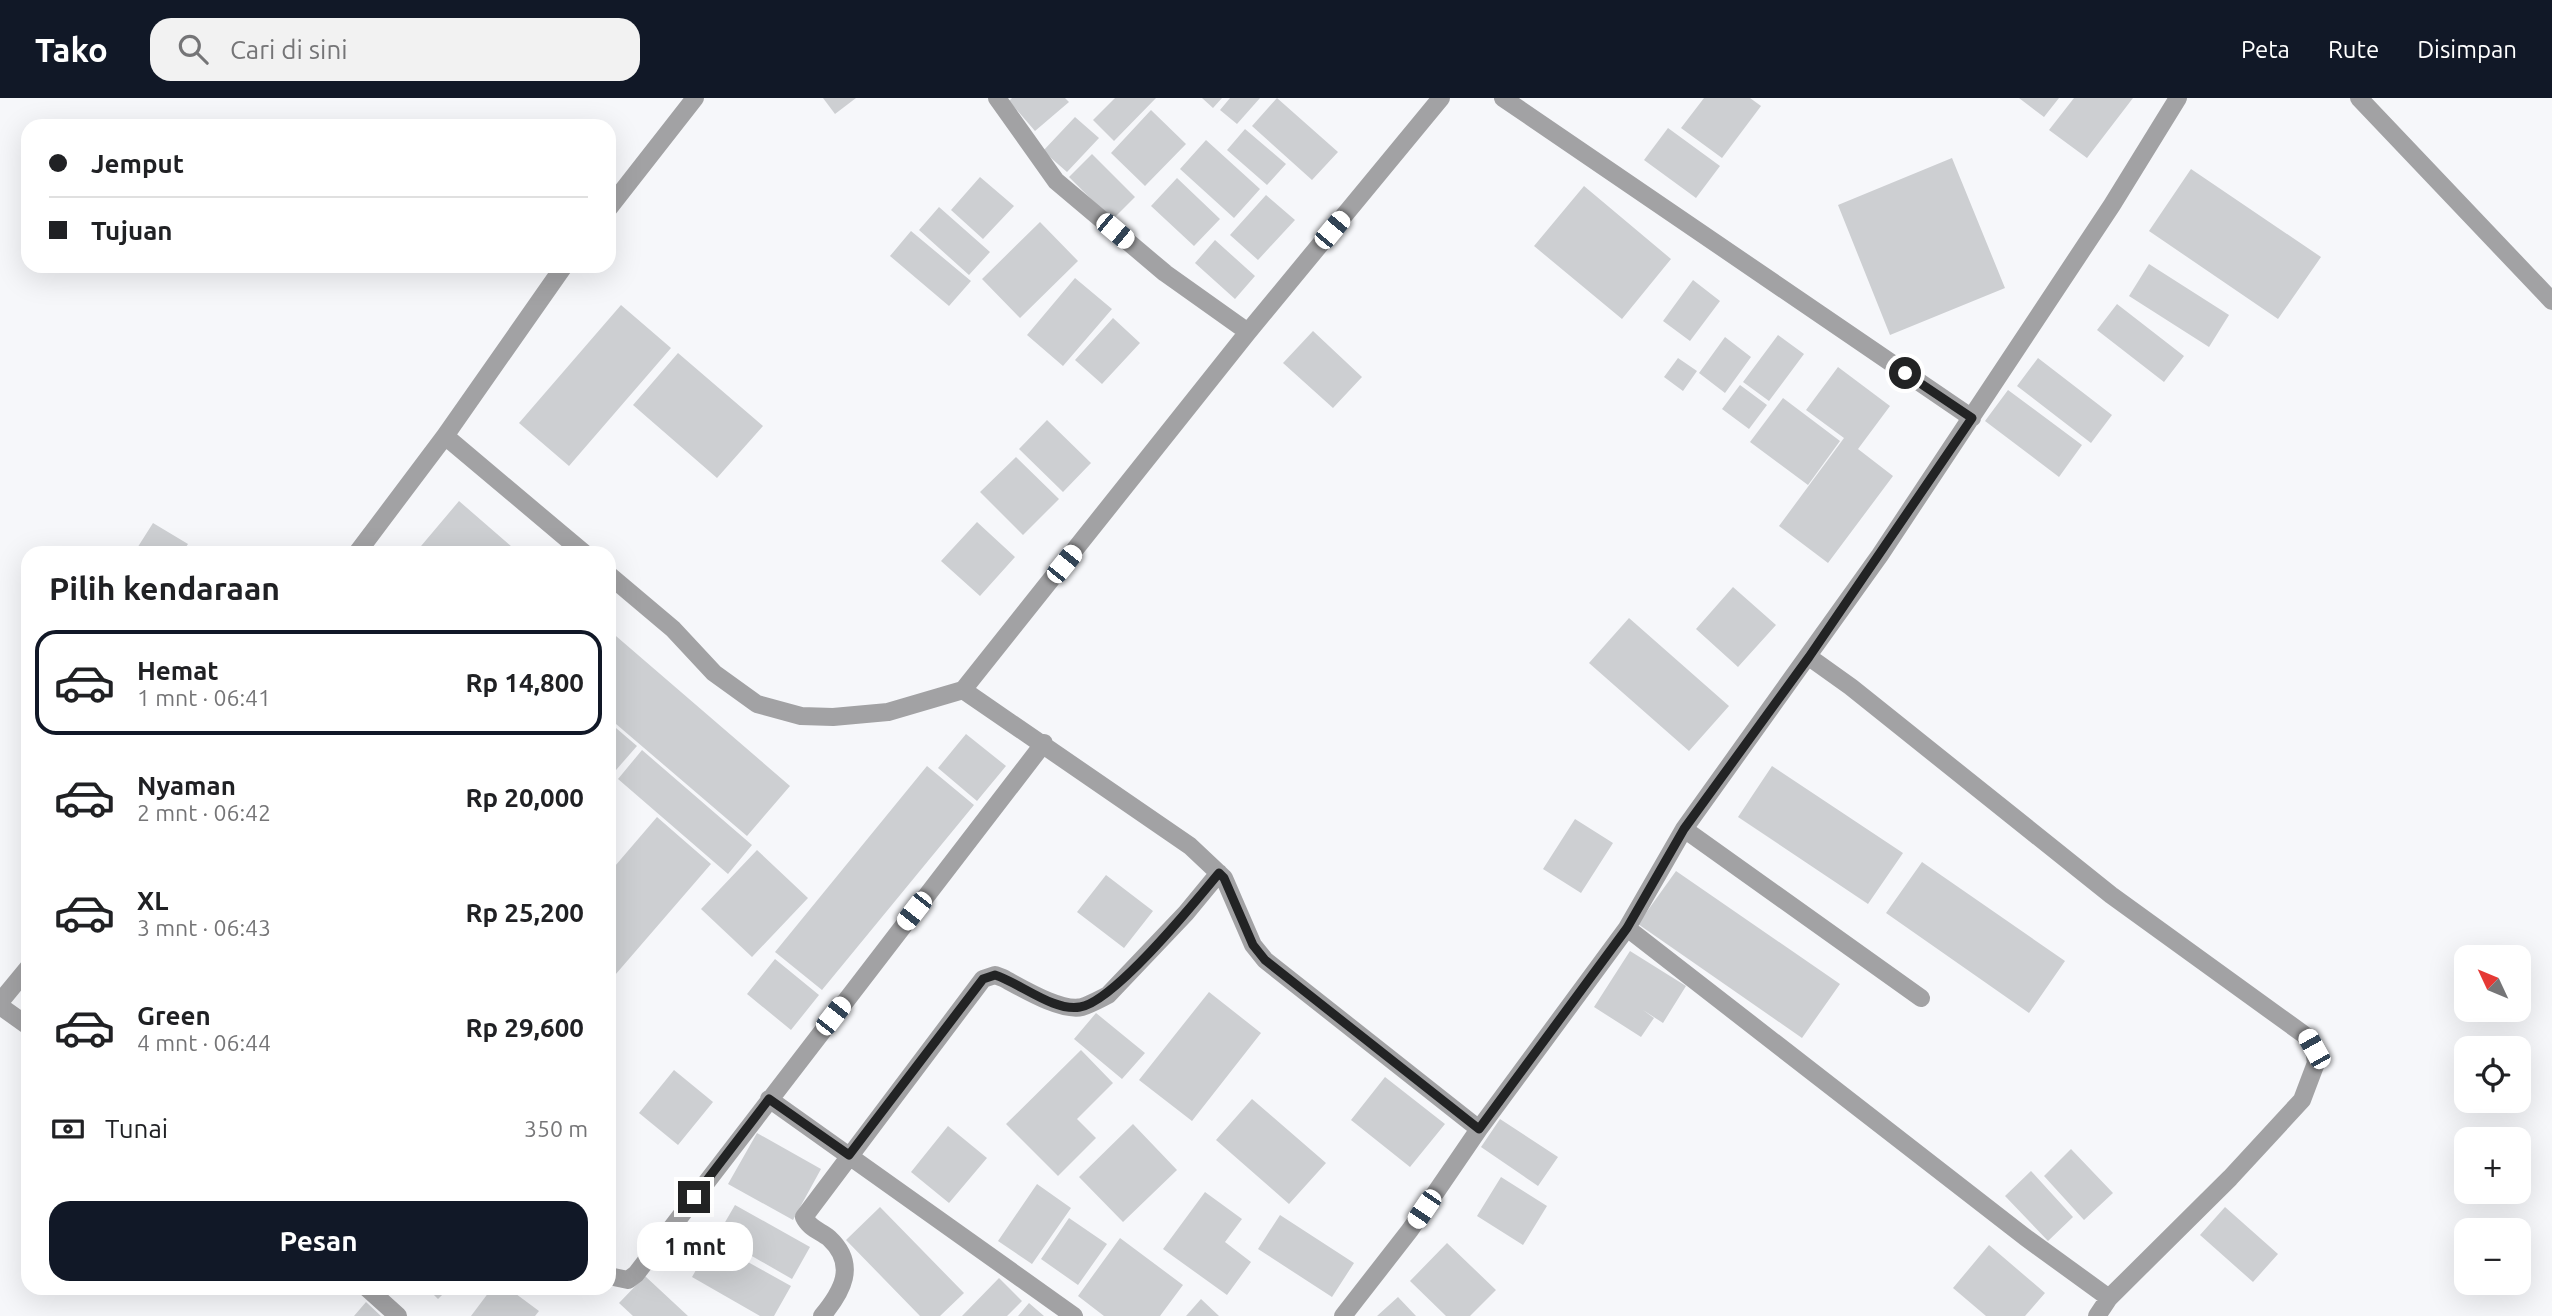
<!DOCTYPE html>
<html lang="id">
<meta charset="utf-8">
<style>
:root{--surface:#fff;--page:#f2f2f2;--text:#202124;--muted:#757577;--line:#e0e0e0;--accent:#111827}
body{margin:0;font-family:Ubuntu,sans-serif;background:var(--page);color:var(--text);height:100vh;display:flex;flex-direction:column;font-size:26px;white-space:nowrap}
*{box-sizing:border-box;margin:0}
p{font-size:23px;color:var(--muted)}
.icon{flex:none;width:38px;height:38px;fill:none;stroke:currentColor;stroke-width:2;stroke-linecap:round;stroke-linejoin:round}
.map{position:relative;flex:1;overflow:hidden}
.side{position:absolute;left:21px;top:448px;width:595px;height:749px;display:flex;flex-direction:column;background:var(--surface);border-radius:21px;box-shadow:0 7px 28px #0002}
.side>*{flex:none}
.banner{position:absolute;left:21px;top:21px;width:595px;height:154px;border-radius:21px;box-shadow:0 7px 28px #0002;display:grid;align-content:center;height:154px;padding:0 28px;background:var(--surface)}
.needle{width:46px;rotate:314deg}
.buttons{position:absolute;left:2454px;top:847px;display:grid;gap:14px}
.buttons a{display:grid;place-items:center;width:77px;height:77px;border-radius:14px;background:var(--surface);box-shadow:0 7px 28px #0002;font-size:35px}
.end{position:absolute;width:32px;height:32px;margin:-16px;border:9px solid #222324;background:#fff;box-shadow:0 0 0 4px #fff}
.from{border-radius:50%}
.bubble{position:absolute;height:49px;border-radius:21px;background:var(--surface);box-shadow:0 7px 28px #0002;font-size:23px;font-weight:700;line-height:49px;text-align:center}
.car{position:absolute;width:21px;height:42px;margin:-21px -10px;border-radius:9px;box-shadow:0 0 5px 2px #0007;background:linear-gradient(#fff 24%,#345 0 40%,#fff 0 76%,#345 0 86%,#fff 0)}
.banner b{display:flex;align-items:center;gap:24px;height:66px;font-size:26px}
.banner b+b{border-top:2px solid var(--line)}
.banner i{width:18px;height:18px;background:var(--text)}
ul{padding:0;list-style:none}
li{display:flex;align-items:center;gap:21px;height:105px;margin:0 14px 10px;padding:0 14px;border:4px solid transparent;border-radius:21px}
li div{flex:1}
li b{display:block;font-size:26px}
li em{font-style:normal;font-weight:700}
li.selected{border-color:var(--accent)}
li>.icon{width:63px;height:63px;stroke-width:1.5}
h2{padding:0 28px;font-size:32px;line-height:84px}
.pay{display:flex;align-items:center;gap:18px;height:77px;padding:0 28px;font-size:26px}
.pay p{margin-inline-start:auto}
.primary-button{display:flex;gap:14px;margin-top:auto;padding:14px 28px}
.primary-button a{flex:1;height:80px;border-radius:21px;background:var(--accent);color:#fff;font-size:28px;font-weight:700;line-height:80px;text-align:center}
header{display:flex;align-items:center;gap:42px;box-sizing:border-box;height:98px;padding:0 35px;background:var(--accent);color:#fff}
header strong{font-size:33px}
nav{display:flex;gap:38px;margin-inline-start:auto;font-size:24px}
.search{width:490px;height:63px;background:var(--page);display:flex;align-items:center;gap:18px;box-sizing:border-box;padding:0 24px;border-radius:21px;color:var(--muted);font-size:26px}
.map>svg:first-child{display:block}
.building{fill:#cdcfd2}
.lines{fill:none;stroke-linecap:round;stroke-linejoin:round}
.minor{stroke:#a2a2a4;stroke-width:18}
.route{stroke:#222324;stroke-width:9}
</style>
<header>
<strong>Tako</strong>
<div class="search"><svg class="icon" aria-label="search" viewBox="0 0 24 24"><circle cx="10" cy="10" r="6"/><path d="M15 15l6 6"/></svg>Cari di sini</div>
<nav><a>Peta</a><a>Rute</a><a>Disimpan</a></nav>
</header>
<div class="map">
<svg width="2552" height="1218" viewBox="0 0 2552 1218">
<rect width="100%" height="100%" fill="#f6f7fa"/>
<path class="building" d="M823 0H856L835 16Z
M1012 0H1065L1069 4 1035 33 1009 3Z
M1115 0H1156L1114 43 1093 22Z
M1202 0H1222L1213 10Z
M1230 0H1260L1237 26 1220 12Z
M1277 0 1338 54 1312 82 1252 28Z
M1704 0H1750L1761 8 1722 60 1681 30Z
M2019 0H2059L2044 19Z
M2074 0H2133L2087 60 2049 32Z
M1151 12 1186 46 1145 88 1111 55Z
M1075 19 1099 40 1067 74 1043 53Z
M1668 30 1720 68 1696 100 1644 62Z
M1245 31 1286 66 1267 87 1227 52Z
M1206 42 1260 91 1234 120 1180 71Z
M1092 56 1135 99 1112 122 1069 79Z
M1952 60 2005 190 1890 237 1838 107Z
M2191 71 2321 159 2278 221 2149 133Z
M980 79 1014 108 983 141 951 112Z
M1177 80 1220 121 1194 148 1151 108Z
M1584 88 1671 161 1622 221 1534 148Z
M1266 97 1295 122 1258 162 1230 137Z
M939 109 990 154 969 177 919 132Z
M1040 124 1078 163 1020 220 982 181Z
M911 133 971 183 949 208 890 158Z
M1215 142 1255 178 1235 201 1195 165Z
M2149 166 2229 217 2209 249 2129 198Z
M1075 180 1112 211 1063 268 1027 237Z
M1693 182 1720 203 1690 243 1663 223Z
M2117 206 2184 258 2164 284 2097 232Z
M621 207 671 250 569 368 519 325Z
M1113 220 1140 245 1102 286 1075 262Z
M1313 233 1362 279 1333 310 1283 265Z
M1778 237 1804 256 1769 303 1743 284Z
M1725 239 1751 259 1725 295 1699 275Z
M678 255 763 328 717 380 633 307Z
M1678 260 1697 273 1683 293 1664 279Z
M2038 260 2112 317 2091 345 2017 288Z
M1838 269 1890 308 1858 351 1893 378 1828 465 1779 428 1844 340 1806 312Z
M1740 287 1767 307 1749 331 1722 311Z
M2008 292 2082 347 2059 379 1985 323Z
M1783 300 1840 343 1808 387 1750 344Z
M1047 322 1091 365 1063 394 1019 351Z
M1016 359 1059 401 1023 437 980 394Z
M459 403 519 455H417L416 454Z
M977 424 1015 459 980 498 941 463Z
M153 425 188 446 182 455H134Z
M1733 489 1776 527 1738 569 1696 531Z
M1629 520 1729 608 1689 653 1589 565Z
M609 532 790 688 747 738 609 620Z
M609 624 637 648 609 680Z
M966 636 1006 668 977 703 938 670Z
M642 652 752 747 728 776 618 681Z
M927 668 974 707 822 892 775 854Z
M1772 668 1903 755 1868 806 1738 719Z
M657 719 711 766 609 884V775Z
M1575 721 1613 745 1581 795 1543 771Z
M757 752 808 800 752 859 701 811Z
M1922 764 2065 863 2029 915 1886 815Z
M1676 773 1840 886 1802 940 1638 826Z
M1106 777 1153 813 1124 850 1077 814Z
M1630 853 1686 888 1663 925 1643 912 1654 920 1641 939 1594 909Z
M775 861 819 897 791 932 747 896Z
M1209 894 1261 935 1192 1023 1139 982Z
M1096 915 1145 955 1122 981 1074 941Z
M1081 952 1113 985 1077 1021 1096 1040 1058 1078 1006 1026Z
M674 972 713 1004 678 1047 639 1015Z
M1385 979 1445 1026 1410 1069 1351 1022Z
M1252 1001 1326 1065 1289 1106 1216 1042Z
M1500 1021 1558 1059 1538 1088 1481 1049Z
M1133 1026 1177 1072 1123 1124 1079 1079Z
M948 1028 987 1060 949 1105 911 1074Z
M757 1035 821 1071 793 1122 728 1086Z
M2071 1051 2113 1095 2084 1122 2044 1078Z
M2031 1073 2073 1119 2048 1143 2005 1098Z
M1501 1079 1547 1108 1523 1147 1477 1118Z
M1037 1086 1071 1110 1032 1166 998 1143Z
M1205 1094 1242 1121 1225 1144 1251 1164 1227 1197 1163 1151Z
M735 1107 810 1149 792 1181 717 1138Z
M880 1109 964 1195 940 1218H920L846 1142Z
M2225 1109 2278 1156 2253 1184 2200 1137Z
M1280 1117 1354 1165 1332 1199 1258 1151Z
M1069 1120 1107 1146 1078 1187 1041 1161Z
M1120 1140 1183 1187 1160 1218H1104L1078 1198Z
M712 1144 791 1188 774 1218H760L692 1179Z
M1447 1145 1496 1192 1470 1218H1446L1410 1183Z
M1989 1147 2045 1195 2025 1218H1986L1953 1190Z
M645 1178 688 1218H633L619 1205Z
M999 1180 1022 1203 1007 1218H962Z
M427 1190H449L438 1201Z
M492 1190H508L539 1213 535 1218H471Z
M1398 1199 1416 1218H1377Z
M1201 1201 1219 1218H1186Z
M366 1204 381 1218H354Z
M1029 1205 1044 1218H1018Z"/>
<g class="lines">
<path class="minor" d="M997 0 1056 83 1165 175 1248 234
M1441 0 1248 234 963 592 1190 748 1224 780 1253 847 1265 862 1479 1031
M1503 0 1972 320
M2359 0 2552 203
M609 110 695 0
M445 338 584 455
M357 455 445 338 564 168
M609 477 673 531 714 575 757 606 801 618 833 619 888 614 963 592
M1809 559 1851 589 2111 797 2306 938 2314 951 2316 965 2302 1002 2230 1080 2109 1200 2097 1218
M1684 731 1921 900
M1627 830 2025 1139 2109 1200
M0 904 28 870
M0 908 28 928
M769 1001 1074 1218
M609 1178 628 1182 636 1176 1044 645
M367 1190 398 1218
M822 1218C842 1194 858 1167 829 1140 820 1133 809 1130 804 1119L983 881 995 877 1003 880C1022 890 1061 914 1082 909 1091 906 1100 901 1108 897L1186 815 1219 775
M1343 1218 1410 1132 1479 1031 1627 830 1684 731 1880 457 2112 107 2178 0"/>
</g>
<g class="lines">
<path class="route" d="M694 1099 769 1001 849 1057 983 881 995 877C1020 885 1054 914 1080 909 1114 904 1195 804 1219 775L1224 780 1253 847 1265 862 1479 1031 1627 830 1684 731 1809 559 1972 320 1905 275"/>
</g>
</svg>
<div class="buttons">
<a><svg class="needle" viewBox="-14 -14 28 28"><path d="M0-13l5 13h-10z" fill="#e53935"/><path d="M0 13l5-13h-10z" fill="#757577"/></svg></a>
<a><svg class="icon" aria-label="locate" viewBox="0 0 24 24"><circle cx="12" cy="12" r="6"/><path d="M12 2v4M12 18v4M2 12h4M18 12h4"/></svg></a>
<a>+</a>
<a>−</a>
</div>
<i class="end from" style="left:1905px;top:275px"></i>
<i class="end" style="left:694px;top:1099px"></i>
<div class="bubble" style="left:637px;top:1124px;width:116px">1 mnt</div>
<i class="car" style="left:1332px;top:132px;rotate:40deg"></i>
<i class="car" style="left:1115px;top:133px;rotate:130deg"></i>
<i class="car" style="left:1064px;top:466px;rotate:39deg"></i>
<i class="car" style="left:914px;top:813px;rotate:218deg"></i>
<i class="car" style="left:833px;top:918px;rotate:38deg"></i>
<i class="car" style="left:2314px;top:951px;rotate:331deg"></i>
<i class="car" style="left:1424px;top:1111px;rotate:214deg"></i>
<div class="banner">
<b><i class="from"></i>Jemput</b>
<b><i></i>Tujuan</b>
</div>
<section class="side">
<h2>Pilih kendaraan</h2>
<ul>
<li class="selected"><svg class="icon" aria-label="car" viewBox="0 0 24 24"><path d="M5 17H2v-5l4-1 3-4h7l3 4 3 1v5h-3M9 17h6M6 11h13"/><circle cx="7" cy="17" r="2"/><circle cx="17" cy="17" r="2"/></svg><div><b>Hemat</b><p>1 mnt · 06:41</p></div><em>Rp 14,800</em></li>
<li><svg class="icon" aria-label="car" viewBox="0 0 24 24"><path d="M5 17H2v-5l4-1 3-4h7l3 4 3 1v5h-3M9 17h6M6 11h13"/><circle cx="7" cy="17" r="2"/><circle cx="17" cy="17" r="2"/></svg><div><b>Nyaman</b><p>2 mnt · 06:42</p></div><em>Rp 20,000</em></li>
<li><svg class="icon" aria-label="car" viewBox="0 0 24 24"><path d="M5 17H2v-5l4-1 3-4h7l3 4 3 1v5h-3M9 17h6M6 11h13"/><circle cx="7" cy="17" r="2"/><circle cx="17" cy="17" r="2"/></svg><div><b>XL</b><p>3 mnt · 06:43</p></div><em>Rp 25,200</em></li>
<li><svg class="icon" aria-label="car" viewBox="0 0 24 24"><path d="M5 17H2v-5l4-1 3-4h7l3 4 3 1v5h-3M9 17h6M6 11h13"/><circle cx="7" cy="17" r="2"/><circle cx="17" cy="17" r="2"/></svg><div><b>Green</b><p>4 mnt · 06:44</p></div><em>Rp 29,600</em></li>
</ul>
<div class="pay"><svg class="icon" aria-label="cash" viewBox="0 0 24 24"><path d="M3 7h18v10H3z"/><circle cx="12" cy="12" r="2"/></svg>Tunai<p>350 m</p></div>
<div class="primary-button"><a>Pesan</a></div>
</section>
</div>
